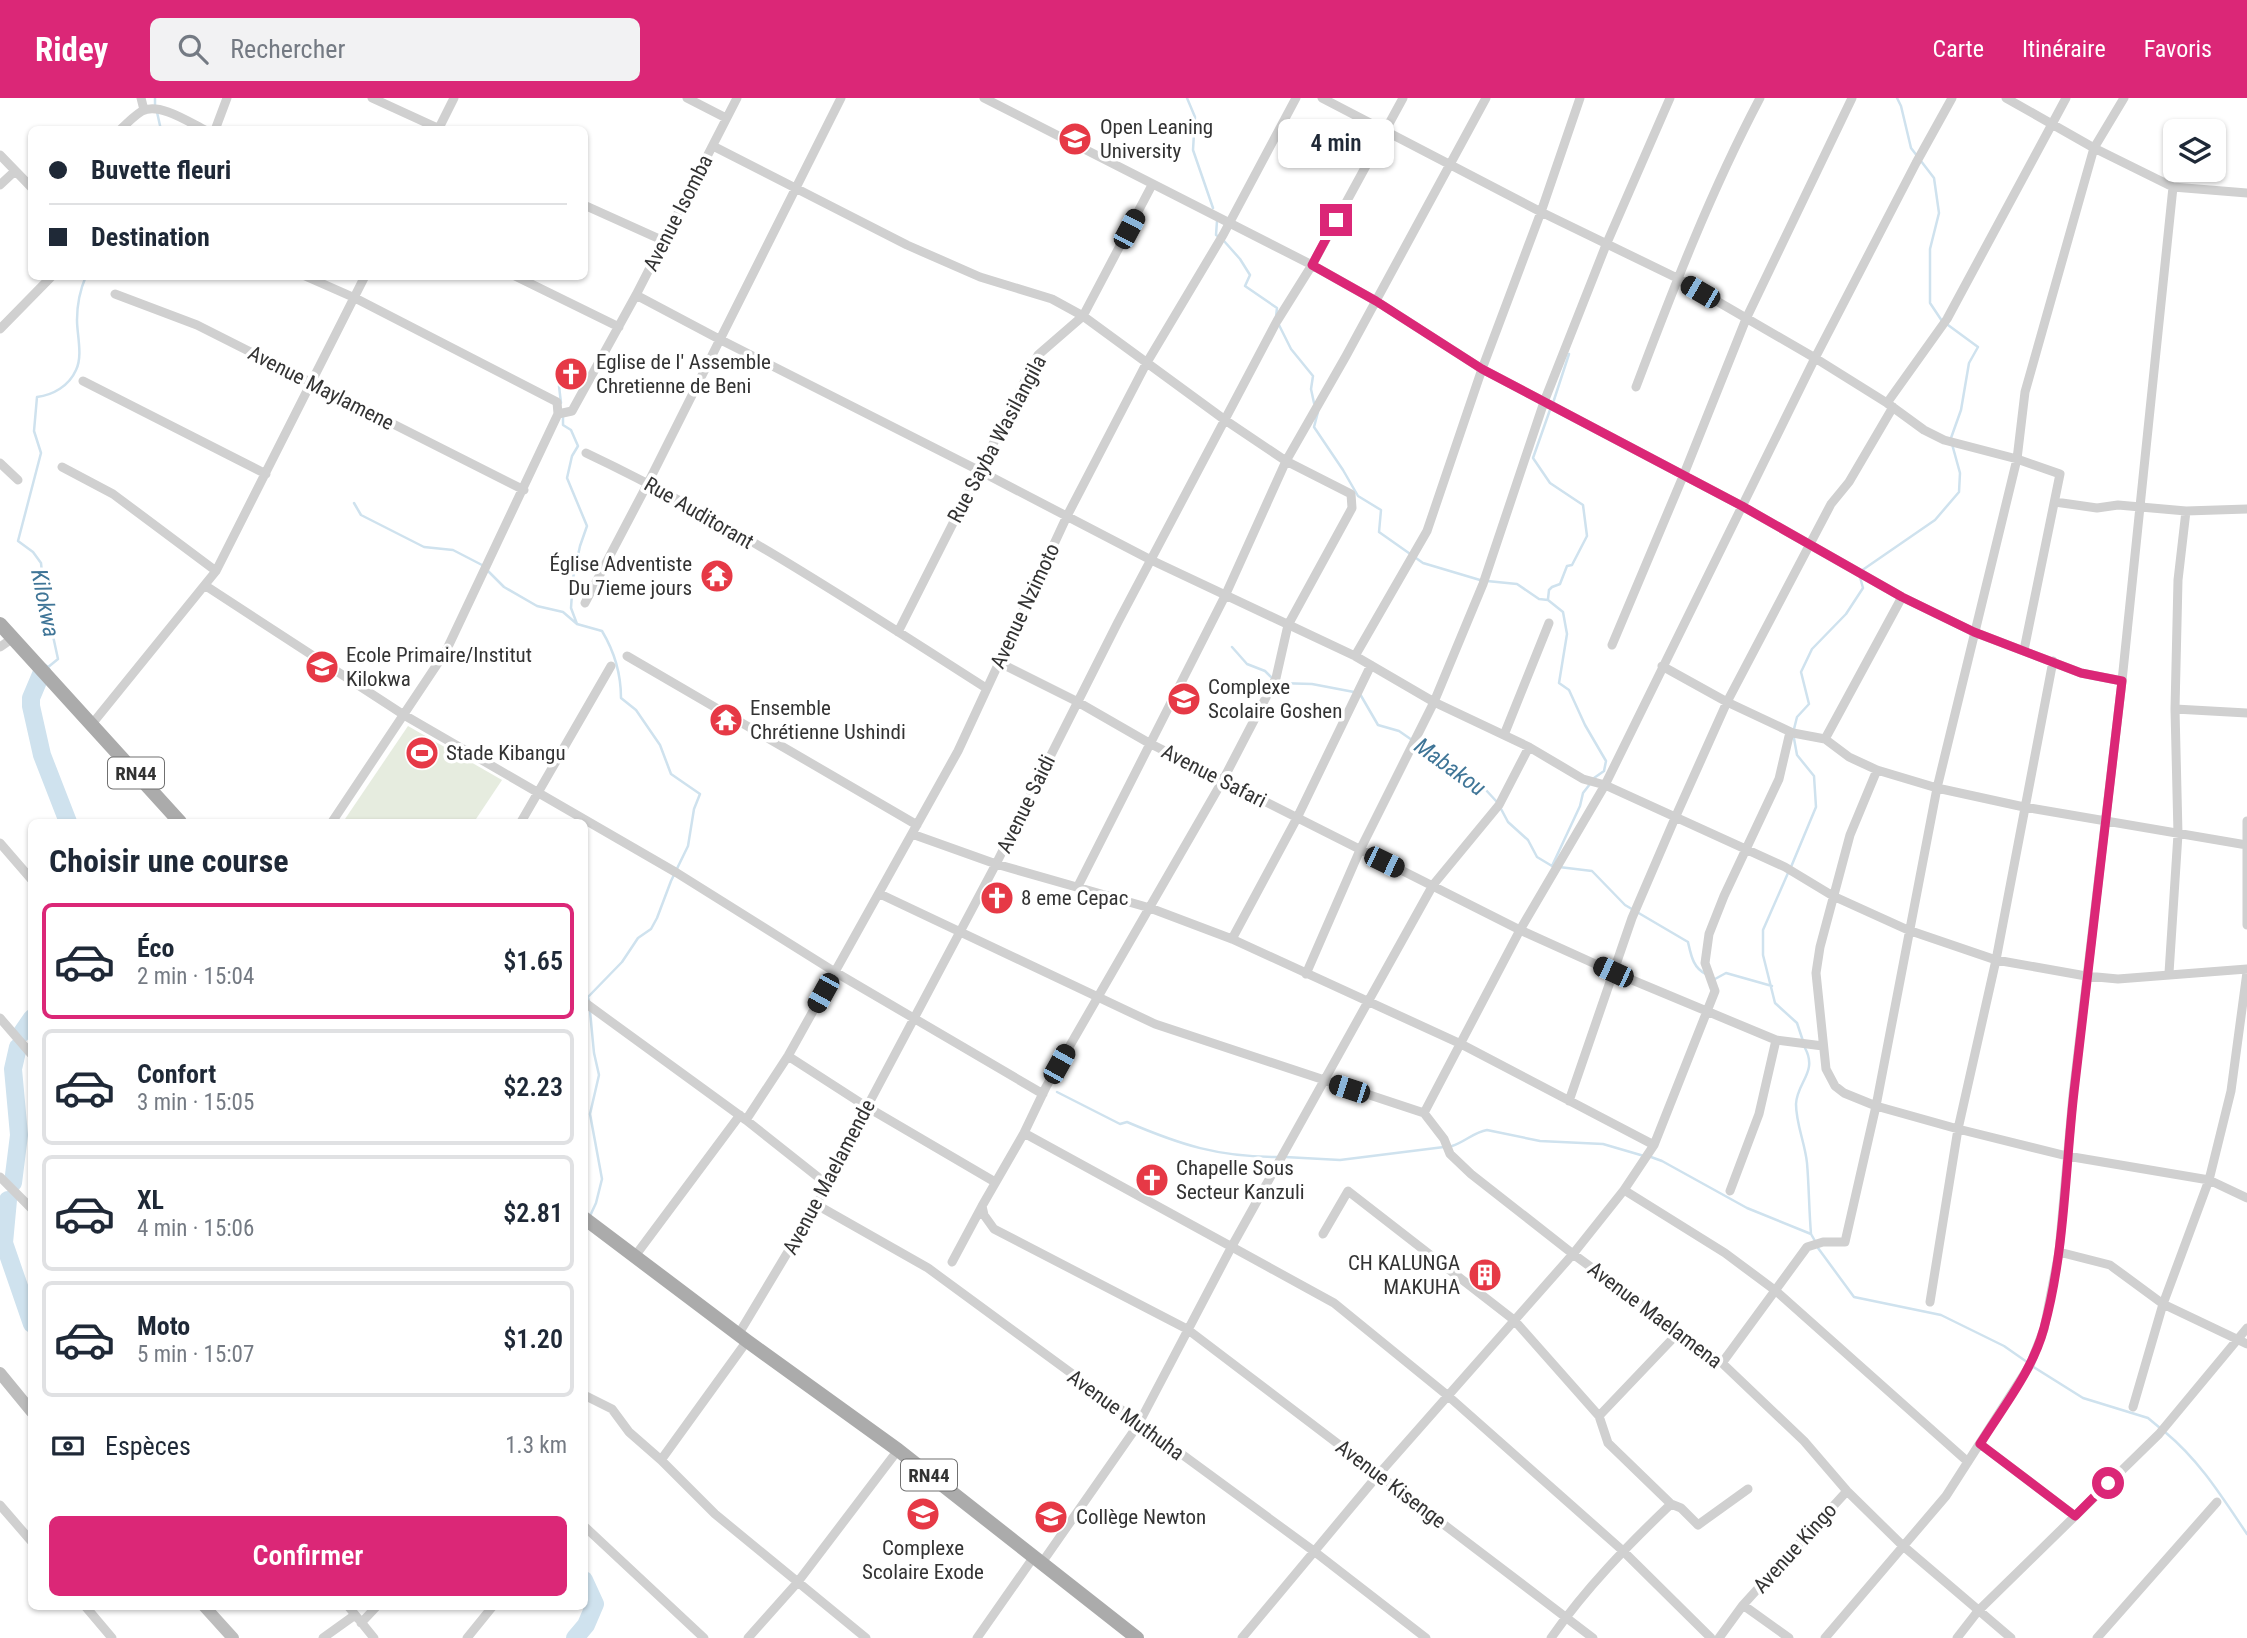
<!DOCTYPE html>
<html lang="fr">
<meta charset="utf-8">
<style>
:root{--surface:#fff;--page:#f2f2f3;--text:#1f2937;--muted:#747a83;--line:#e0e1e3;--accent:#db2777}
body{margin:0;font-family:"Roboto Condensed",sans-serif;background:var(--page);color:var(--text);height:100vh;display:flex;flex-direction:column;font-size:26px;white-space:nowrap}
*{box-sizing:border-box;margin:0}
p{font-size:23px;color:var(--muted)}
.icon{flex:none;width:38px;height:38px;fill:none;stroke:currentColor;stroke-width:2;stroke-linecap:round;stroke-linejoin:round}
.map{position:relative;flex:1;overflow:hidden}
.details{position:absolute;left:28px;top:721px;width:560px;height:791px;display:flex;flex-direction:column;background:var(--surface);border-radius:10px;box-shadow:0 2px 5px #0004}
.details>*{flex:none}
.hud{position:absolute;left:28px;top:28px;width:560px;height:154px;border-radius:10px;box-shadow:0 2px 5px #0004;display:grid;align-content:center;height:154px;padding:0 21px;background:var(--surface)}
.tools{position:absolute;left:2163px;top:21px;display:grid;gap:14px}
.tools a{display:grid;place-items:center;width:63px;height:63px;border-radius:10px;background:var(--surface);box-shadow:0 2px 5px #0004;font-size:35px}
.end{position:absolute;width:32px;height:32px;margin:-16px;border:9px solid #db2777;background:#fff;box-shadow:0 0 0 4px #fff}
.from{border-radius:50%}
.bubble{position:absolute;height:49px;border-radius:10px;background:var(--surface);box-shadow:0 2px 5px #0004;font-size:23px;font-weight:600;line-height:49px;text-align:center}
.car{position:absolute;width:21px;height:42px;margin:-21px -10px;border-radius:9px;box-shadow:0 0 5px 2px #0007;background:linear-gradient(#222 24%,#8ab4d8 0 40%,#222 0 76%,#8ab4d8 0 86%,#222 0)}
.hud b{display:flex;align-items:center;gap:24px;height:66px;font-size:26px}
.hud b+b{border-top:2px solid var(--line)}
.hud i{width:18px;height:18px;background:var(--text)}
ul{padding:0;list-style:none}
li{display:flex;align-items:center;gap:21px;height:116px;margin:0 14px 10px;padding:0 7px;border:4px solid var(--line);border-radius:10px}
li div{flex:1}
li b{display:block;font-size:26px}
li em{font-style:normal;font-weight:600}
li.current{border-color:var(--accent)}
li>.icon{width:63px;height:63px;stroke-width:1.5}
h2{padding:0 21px;font-size:32px;line-height:84px}
.pay{display:flex;align-items:center;gap:18px;height:77px;padding:0 21px;font-size:26px}
.pay p{margin-inline-start:auto}
.primary-button{display:flex;gap:14px;margin-top:auto;padding:14px 21px}
.primary-button a{flex:1;height:80px;border-radius:10px;background:var(--accent);color:#fff;font-size:28px;font-weight:600;line-height:80px;text-align:center}
header{display:flex;align-items:center;gap:42px;box-sizing:border-box;height:98px;padding:0 35px;background:var(--accent);color:#fff}
header strong{font-size:33px}
nav{display:flex;gap:38px;margin-inline-start:auto;font-size:24px}
.search{width:490px;height:63px;background:var(--page);display:flex;align-items:center;gap:18px;box-sizing:border-box;padding:0 24px;border-radius:10px;color:var(--muted);font-size:26px}
.map>svg:first-child{display:block}
.pitch{fill:#e6ecdf}
.lines{fill:none;stroke-linecap:round;stroke-linejoin:round}
.stream{stroke:#cfe2ee;stroke-width:2.5}
.river{stroke:#cfe2ee;stroke-width:18}
.street{stroke:#d0d0d0;stroke-width:9}
.secondary{stroke:#bdbdbd;stroke-width:12}
.primary{stroke:#ababab;stroke-width:14}
.route{stroke:#db2777;stroke-width:9}
.labels{text-anchor:middle;dominant-baseline:central;stroke-width:7;stroke-linejoin:round;paint-order:stroke}
.shield{fill:#fff;stroke:#707070;stroke-width:2}
.shield-label{font-size:19px;font-weight:bold;fill:#333}
.poi-label{font-size:21px;fill:#333;stroke:#fff;text-anchor:start}
.street-label{font-size:21px;fill:#333;stroke:#fff}
.water-label{font-size:23px;font-style:italic;fill:#3f7597;stroke:#fff}
</style>
<header>
<strong>Ridey</strong>
<div class="search"><svg class="icon" aria-label="search" viewBox="0 0 24 24"><circle cx="10" cy="10" r="6"/><path d="M15 15l6 6"/></svg>Rechercher</div>
<nav><a>Carte</a><a>Itinéraire</a><a>Favoris</a></nav>
</header>
<div class="map">
<svg width="2247" height="1540" viewBox="0 0 2247 1540">
<rect width="100%" height="100%" fill="#fff"/>
<path class="pitch" d="M408 628 502 682 474 724H343Z"/>
<g class="lines">
<path class="stream" d="M155 0V8
M1187 0 1195 19 1193 52 1213 110
M1897 0 1901 8 1911 50 1934 80 1939 115 1930 151V205L1942 223
M157 14 161 32
M1217 123 1216 137 1219 139
M1224 143 1240 161 1250 177 1245 188 1277 210 1276 219
M1278 225 1291 251 1313 278 1311 291 1314 305
M1948 227 1978 249 1969 265 1961 312 1951 340
M561 305 559 288 566 268
M1553 305 1569 256
M1318 314 1314 329 1343 372 1358 398 1381 412 1379 434 1423 465 1480 482
M563 319V327L571 332 578 348 572 358 567 380 587 428 580 448 573 480 571 510 577 526
M354 405 361 417 424 449 453 452 482 467
M487 472 504 489 537 508 563 514 577 526 602 533C614 553 621 576 621 600L636 612 660 647 671 676 700 696 694 711 688 748 671 783 657 820 651 831 638 840 622 864 588 899 589 903
M1861 473 1935 422 1959 394 1960 375 1952 346
M1487 483 1517 486 1539 501 1548 502 1563 514 1567 536 1559 585 1569 592 1585 627 1606 663 1604 673 1594 680
M1548 501 1549 492 1552 489 1560 486 1567 468 1572 467 1587 438 1583 407 1550 385 1533 360 1551 309
M1232 549 1247 566 1265 573 1273 581
M47 570 58 561 53 538 48 533 41 465 33 454 18 443 41 355 34 333 37 299C53 297 69 288 76 272 83 258 77 237 77 222 77 207 80 192 86 178
M1278 585 1312 586 1354 594
M1360 596 1378 627 1399 633 1412 642
M1418 646 1485 691 1497 704
M1500 709 1508 724 1528 742 1537 759 1552 768
M1552 768 1580 708 1583 695 1590 686
M1559 769 1592 773 1625 807 1688 844C1691 857 1693 870 1706 876
M1791 769 1816 709 1814 678 1797 657 1793 635 1797 619 1809 606 1801 574 1812 551 1846 516 1863 490 1860 479
M1788 775 1763 832V857L1775 905 1797 925 1803 943
M1715 881 1726 875 1772 888
M590 913 594 955 599 977 590 1016 602 1081 596 1105 590 1118
M1805 950C1818 974 1797 984 1796 1006 1796 1026 1805 1045 1807 1065 1809 1088 1809 1112 1811 1136L1815 1143
M1057 994 1120 1026 1127 1024C1181 1047 1218 1059 1278 1059
M1285 1059 1340 1062 1452 1048C1465 1044 1474 1034 1487 1032L1540 1043 1603 1046 1644 1058
M1651 1059 1662 1063 1747 1110 1811 1136
M1818 1150 1854 1199 1941 1217 2004 1248 2027 1264
M2032 1268 2083 1300 2148 1320 2160 1330
M2165 1334C2200 1363 2222 1399 2247 1436"/>
<path class="river" d="M42 574 31 600V608L42 657 68 724
M21 936 32 920
M13 1085 19 1037 13 971 18 949
M8 1102 4 1145 32 1226
M575 1540 586 1527 595 1506 584 1482"/>
<path class="street" d="M141 0 144 12
M372 0 442 32
M687 0 726 20
M984 0 1312 167 1376 203 1482 271 1742 408 1902 499 1974 534 2081 575 2122 583
M1322 0 1541 114 1677 180 1815 260 1887 305 1924 332 1944 342 2017 361 2060 376 2024 552
M2006 0 2094 50 2173 89 2247 95
M120 32C126 26 134 18 142 13 159 4 189 24 205 32
M215 32 227 0
M438 32 454 0
M713 48 907 147 980 179 1052 201 1083 218 1225 322 1286 363 1351 396 1352 410 1288 527 1276 580 1223 682 1046 989 1024 1035 982 1108 984 1117 994 1131 1187 1231 1593 1540
M0 57 32 90
M0 87 15 73
M584 107 664 143
M305 178 355 200 557 304 558 316
M515 178 619 229
M115 196 197 227 524 392
M636 197 719 241 978 372 1151 462 1355 558 1434 604 1529 649 1583 681 1605 687 1785 769 1833 798 1908 832 1996 862 2086 878 2118 881 2247 871
M0 231 52 178
M83 283 266 376
M1636 289C1673 191 1711 93 1760 0
M1887 305 1947 221 2066 0
M586 355C726 421 856 507 986 590
M0 365 18 382
M62 369 113 396 216 473
M2055 404 2097 410 2118 407 2186 413 2247 411
M206 488 404 617 677 775 835 874 1043 996
M585 505 648 385 841 0
M898 534 1038 257 1083 218 1152 87
M1612 547 1684 376 1746 221 1852 0
M0 549 13 540
M627 558 917 727
M1355 558 1427 433 1482 271 1541 114 1580 0
M998 564 1076 603 1149 645 1520 832 1613 874 1776 942 1823 948
M1662 568 1727 604 1793 635 1825 641 1849 659 1877 672 1937 690 2024 709 2247 747
M2175 611 2247 615
M92 626 216 473 365 178
M1504 637 1549 525
M1825 641 1902 499
M1877 672 1850 737 1820 849 1816 875 1826 971 1835 988 1844 995 1876 1008 1958 1031 2067 1058 2209 1082 2247 1100
M2247 723V827
M332 724 446 553 558 316 572 313 636 197 737 0
M521 724 611 568
M912 736 996 766 1150 810 1232 841 1461 946 1654 1047
M0 745 32 782
M1078 788 1225 498 1286 363 1346 258 1486 0
M880 796 1155 926 1424 1015 1444 1041 1450 1056 1471 1076 1573 1156 1722 1265 1804 1343 1847 1393 1902 1447 2011 1540
M1232 841 1297 720 1371 567
M2169 875 2178 736 2175 611 2178 482 2186 413
M1306 876 1360 752 1434 604 1483 486 1544 304 1606 147 1670 0
M584 904 746 1022 828 1087
M0 920 32 957
M788 958 867 1009 995 1084
M1569 1003 1632 820 1675 720 1727 604 1831 406 1849 384 1893 309
M1424 1015 1520 832 1605 687 1815 260 1916 65 1952 0
M746 1022 788 958 958 653 1067 418 1146 266 1223 137 1296 0
M1024 1035 1334 1205 1447 1297 1622 1452 1711 1540
M0 1079 32 1111
M1624 1092 1725 1155 1776 1193 1968 1364
M1730 1093 1759 1016 1776 942
M817 1107 928 1170 1315 1454 1426 1540
M1323 1136 1348 1093 1514 1222 1599 1318 1608 1345 1671 1406 1681 1410 1698 1427 1748 1391
M2059 1154 2110 1167 2163 1206 2247 1246
M635 1158 740 1017
M952 1164 982 1108
M1930 1204 1958 1031 1996 862 2053 563
M738 1237 828 1087 867 1009 996 766 1118 524 1277 223 1312 167 1403 0
M1722 1265 1807 1149 1823 1144H1845L1876 1008 1937 690 2017 361 2025 294 2094 50 2124 0
M584 1297 612 1311 629 1334 661 1362 715 1416 866 1540
M2133 1309 2163 1206 2209 1082 2231 993 2247 874
M1599 1318 1680 1233
M1980 1346 2075 1418
M661 1362 747 1243
M0 1407 32 1444
M584 1428 704 1540
M1041 1466 1138 1327 1232 1148 1433 787 1499 707 1529 649
M1743 1507 1789 1540
M85 1508 112 1540
M348 1508 374 1540
M361 1525 377 1508
M323 1540 355 1517
M467 1540 493 1508
M748 1540 797 1485 898 1352
M977 1540 1033 1460
M1242 1540 1378 1377 1573 1156 1624 1092 1654 1047 1715 893 1705 865 1709 836 1724 798 1779 681 1790 634
M1551 1540C1586 1490 1627 1448 1671 1406
M1719 1540 1743 1507 1847 1393
M1825 1540 1946 1398 2030 1267 2044 1231 2059 1154 2073 997 2122 583 2173 89
M1957 1540 1978 1513 2159 1336 2247 1230
M2097 1540 2217 1404"/>
<path class="secondary" d="M0 1275 32 1314
M204 1508 233 1540"/>
<path class="primary" d="M0 526 180 724
M584 1120 747 1243 898 1352 1137 1540"/>
</g>
<g class="lines">
<path class="route" d="M1336 122 1312 167 1376 203 1482 271 1742 408 1902 499 1974 534 2081 575 2122 583C2105 720 2089 857 2074 994 2065 1072 2065 1153 2044 1230 2033 1272 2003 1309 1980 1346L2075 1418 2108 1385"/>
</g>
<defs>
<symbol id="university-disc" viewBox="-11 -11 22 22"><circle r="9.5" fill="#e63946" stroke="#fff"/><path d="M0-5L7-2L0 1L-7-2ZM-4 1L0 2.5L4 1V4Q0 6-4 4Z" fill="#fff"/></symbol>
<symbol id="church-disc" viewBox="-11 -11 22 22"><circle r="9.5" fill="#e63946" stroke="#fff"/><path d="M-1.2-6h2.4v3.5h3.3v2.4h-3.3V6h-2.4V-.1h-3.3v-2.4h3.3Z" fill="#fff"/></symbol>
<symbol id="temple-disc" viewBox="-11 -11 22 22"><circle r="9.5" fill="#e63946" stroke="#fff"/><path d="M0-6L5-2H3V0L6.5 2.5H4V6H1.5V3h-3V6H-4V2.5H-6.5L-3 0V-2H-5Z" fill="#fff"/></symbol>
<symbol id="school-disc" viewBox="-11 -11 22 22"><circle r="9.5" fill="#e63946" stroke="#fff"/><path d="M0-5L7-2L0 1L-7-2ZM-4 1L0 2.5L4 1V4Q0 6-4 4Z" fill="#fff"/></symbol>
<symbol id="stadium-disc" viewBox="-11 -11 22 22"><circle r="9.5" fill="#e63946" stroke="#fff"/><path d="M0-5a6.5 5 0 1 0 0 10a6.5 5 0 1 0 0-10ZM-3.5-1.8h7v3.6h-7Z" fill="#fff"/></symbol>
<symbol id="building-disc" viewBox="-11 -11 22 22"><circle r="9.5" fill="#e63946" stroke="#fff"/><path d="M-4-6H4V6H1V3H-1V6H-4ZM-2.5-4.3h1.7v1.8h-1.7ZM.8-4.3h1.7v1.8H.8ZM-2.5-1h1.7V.8h-1.7ZM.8-1h1.7V.8H.8Z" fill="#fff"/></symbol>
</defs>
<g fill-rule="evenodd">
<use href="#university-disc" x="1056" y="22" width="38" height="38"/>
<use href="#church-disc" x="552" y="257" width="38" height="38"/>
<use href="#temple-disc" x="698" y="459" width="38" height="38"/>
<use href="#school-disc" x="303" y="550" width="38" height="38"/>
<use href="#school-disc" x="1165" y="582" width="38" height="38"/>
<use href="#temple-disc" x="707" y="603" width="38" height="38"/>
<use href="#stadium-disc" x="403" y="636" width="38" height="38"/>
<use href="#church-disc" x="978" y="781" width="38" height="38"/>
<use href="#church-disc" x="1133" y="1063" width="38" height="38"/>
<use href="#building-disc" x="1466" y="1158" width="38" height="38"/>
<use href="#school-disc" x="904" y="1397" width="38" height="38"/>
<use href="#school-disc" x="1032" y="1400" width="38" height="38"/>
</g>
<g class="labels">
<g class="shield">
<rect x="108" y="659.5" width="56" height="31" rx="5"/>
<rect x="901" y="1361.5" width="56" height="31" rx="5"/>
</g>
<g class="shield-label">
<text x="136" y="675">RN44</text>
<text x="929" y="1377">RN44</text>
</g>
<g class="poi-label">
<text x="1100" y="29">Open Leaning<tspan x="1100" dy="24">University</tspan></text>
<text x="596" y="264">Eglise de l' Assemble<tspan x="596" dy="24">Chretienne de Beni</tspan></text>
<text x="692" y="466" text-anchor="end">Église Adventiste<tspan x="692" dy="24">Du 7ieme jours</tspan></text>
<text x="346" y="557">Ecole Primaire/Institut<tspan x="346" dy="24">Kilokwa</tspan></text>
<text x="1208" y="589">Complexe<tspan x="1208" dy="24">Scolaire Goshen</tspan></text>
<text x="750" y="610">Ensemble<tspan x="750" dy="24">Chrétienne Ushindi</tspan></text>
<text x="446" y="655">Stade Kibangu</text>
<text x="1021" y="800">8 eme Cepac</text>
<text x="1176" y="1070">Chapelle Sous<tspan x="1176" dy="24">Secteur Kanzuli</tspan></text>
<text x="1460" y="1165" text-anchor="end">CH KALUNGA<tspan x="1460" dy="24">MAKUHA</tspan></text>
<text x="1076" y="1419">Collège Newton</text>
<text x="923" y="1450" text-anchor="middle">Complexe<tspan x="923" dy="24">Scolaire Exode</tspan></text>
</g>
<g class="street-label">
<text transform="translate(678 115) rotate(-63)">Avenue Isomba</text>
<text transform="translate(321 290) rotate(27)">Avenue Maylamene</text>
<text transform="translate(997 341) rotate(-62)">Rue Sayba Wasilangila</text>
<text transform="translate(699 415) rotate(30)">Rue Auditorant</text>
<text transform="translate(1025 508) rotate(-65)">Avenue Nzimoto</text>
<text transform="translate(1214 678) rotate(27)">Avenue Safari</text>
<text transform="translate(1026 706) rotate(-64)">Avenue Saidi</text>
<text transform="translate(829 1079) rotate(-62)">Avenue Maelamende</text>
<text transform="translate(1655 1217) rotate(37)">Avenue Maelamena</text>
<text transform="translate(1126 1317) rotate(36)">Avenue Muthuha</text>
<text transform="translate(1391 1386) rotate(37)">Avenue Kisenge</text>
<text transform="translate(1795 1450) rotate(-48)">Avenue Kingo</text>
</g>
<g class="water-label">
<text transform="translate(45 505) rotate(79)">Kilokwa</text>
<text transform="translate(1450 669) rotate(36)">Mabakou</text>
</g>
</g>
</svg>
<div class="tools">
<a><svg class="icon" aria-label="layers" viewBox="0 0 24 24"><path d="M12 4l9 5-9 5-9-5zM3 14l9 5 9-5"/></svg></a>
</div>
<i class="end from" style="left:2108px;top:1385px"></i>
<i class="end" style="left:1336px;top:122px"></i>
<div class="bubble" style="left:1278px;top:21px;width:116px">4 min</div>
<i class="car" style="left:1129px;top:131px;rotate:28deg"></i>
<i class="car" style="left:1700px;top:194px;rotate:300deg"></i>
<i class="car" style="left:1384px;top:764px;rotate:116deg"></i>
<i class="car" style="left:1613px;top:874px;rotate:295deg"></i>
<i class="car" style="left:823px;top:895px;rotate:209deg"></i>
<i class="car" style="left:1059px;top:966px;rotate:29deg"></i>
<i class="car" style="left:1349px;top:991px;rotate:288deg"></i>
<div class="hud">
<b><i class="from"></i>Buvette fleuri</b>
<b><i></i>Destination</b>
</div>
<section class="details">
<h2>Choisir une course</h2>
<ul>
<li class="current"><svg class="icon" aria-label="car" viewBox="0 0 24 24"><path d="M5 17H2v-5l4-1 3-4h7l3 4 3 1v5h-3M9 17h6M6 11h13"/><circle cx="7" cy="17" r="2"/><circle cx="17" cy="17" r="2"/></svg><div><b>Éco</b><p>2 min · 15:04</p></div><em>$1.65</em></li>
<li><svg class="icon" aria-label="car" viewBox="0 0 24 24"><path d="M5 17H2v-5l4-1 3-4h7l3 4 3 1v5h-3M9 17h6M6 11h13"/><circle cx="7" cy="17" r="2"/><circle cx="17" cy="17" r="2"/></svg><div><b>Confort</b><p>3 min · 15:05</p></div><em>$2.23</em></li>
<li><svg class="icon" aria-label="car" viewBox="0 0 24 24"><path d="M5 17H2v-5l4-1 3-4h7l3 4 3 1v5h-3M9 17h6M6 11h13"/><circle cx="7" cy="17" r="2"/><circle cx="17" cy="17" r="2"/></svg><div><b>XL</b><p>4 min · 15:06</p></div><em>$2.81</em></li>
<li><svg class="icon" aria-label="car" viewBox="0 0 24 24"><path d="M5 17H2v-5l4-1 3-4h7l3 4 3 1v5h-3M9 17h6M6 11h13"/><circle cx="7" cy="17" r="2"/><circle cx="17" cy="17" r="2"/></svg><div><b>Moto</b><p>5 min · 15:07</p></div><em>$1.20</em></li>
</ul>
<div class="pay"><svg class="icon" aria-label="cash" viewBox="0 0 24 24"><path d="M3 7h18v10H3z"/><circle cx="12" cy="12" r="2"/></svg>Espèces<p>1.3 km</p></div>
<div class="primary-button"><a>Confirmer</a></div>
</section>
</div>
